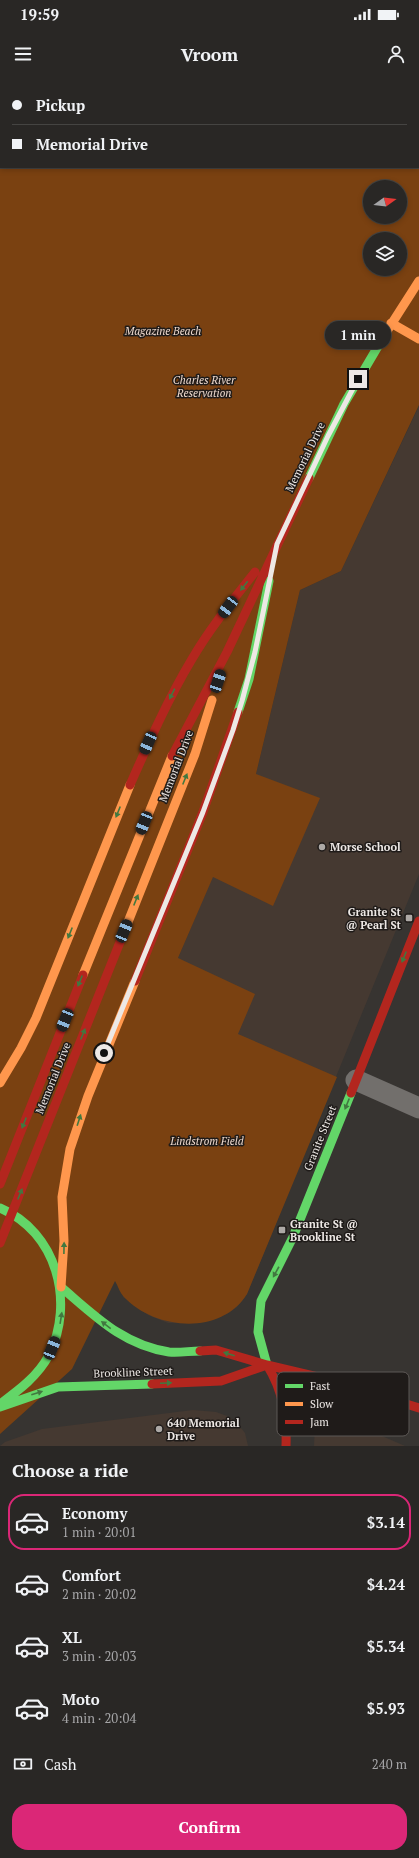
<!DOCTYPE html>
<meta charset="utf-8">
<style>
:root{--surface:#292725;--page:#353332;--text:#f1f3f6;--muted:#a5a5a7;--line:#454442;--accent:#db2777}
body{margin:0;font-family:"PT Serif",serif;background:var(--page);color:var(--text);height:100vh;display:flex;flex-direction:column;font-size:15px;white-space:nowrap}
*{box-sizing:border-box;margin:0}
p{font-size:13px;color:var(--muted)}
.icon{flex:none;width:22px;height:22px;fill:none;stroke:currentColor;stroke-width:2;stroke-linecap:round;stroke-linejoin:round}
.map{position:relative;height:1366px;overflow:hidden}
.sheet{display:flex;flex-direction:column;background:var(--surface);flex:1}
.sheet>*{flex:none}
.hud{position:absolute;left:0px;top:0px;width:419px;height:88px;box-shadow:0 2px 6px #0003,0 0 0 1px var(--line);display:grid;align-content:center;height:88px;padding:0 12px;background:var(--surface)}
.needle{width:26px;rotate:75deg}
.fabs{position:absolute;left:363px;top:100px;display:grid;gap:8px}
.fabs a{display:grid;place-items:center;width:44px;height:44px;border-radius:50%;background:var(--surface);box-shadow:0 2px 6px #0003,0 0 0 1px var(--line);font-size:20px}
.end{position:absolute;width:18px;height:18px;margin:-9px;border:5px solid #ede8e5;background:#111;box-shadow:0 0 0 2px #111}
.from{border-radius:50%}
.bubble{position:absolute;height:28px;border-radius:14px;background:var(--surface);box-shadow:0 2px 6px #0003,0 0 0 1px var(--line);font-size:13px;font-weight:800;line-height:28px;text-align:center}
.car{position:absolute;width:12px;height:24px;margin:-12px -6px;border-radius:5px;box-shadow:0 0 3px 1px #0007;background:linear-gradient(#222 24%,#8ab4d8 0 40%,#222 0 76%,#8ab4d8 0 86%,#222 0)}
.hud b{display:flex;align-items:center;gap:14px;height:38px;font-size:15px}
.hud b+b{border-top:1px solid var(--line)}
.hud i{width:10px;height:10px;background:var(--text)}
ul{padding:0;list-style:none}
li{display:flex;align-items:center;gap:12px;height:56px;margin:0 8px 6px;padding:0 4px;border:2px solid transparent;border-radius:16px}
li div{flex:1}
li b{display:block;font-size:15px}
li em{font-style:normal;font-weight:800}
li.current{border-color:var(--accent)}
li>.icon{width:36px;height:36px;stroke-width:1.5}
h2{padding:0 12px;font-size:18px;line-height:48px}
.pay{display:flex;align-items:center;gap:10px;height:44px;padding:0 12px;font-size:15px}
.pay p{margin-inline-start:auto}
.button{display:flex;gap:8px;margin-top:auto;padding:8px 12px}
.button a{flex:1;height:46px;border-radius:16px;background:var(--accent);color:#fff;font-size:16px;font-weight:800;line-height:46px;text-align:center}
.status{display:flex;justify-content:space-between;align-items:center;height:28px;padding:0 20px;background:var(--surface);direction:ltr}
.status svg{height:11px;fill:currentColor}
header{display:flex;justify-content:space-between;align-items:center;height:52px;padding:0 12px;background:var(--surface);font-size:18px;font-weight:800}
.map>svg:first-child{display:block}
.built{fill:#453931}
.green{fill:#7a4111;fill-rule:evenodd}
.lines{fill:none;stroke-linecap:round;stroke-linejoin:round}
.street{stroke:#726f6c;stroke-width:21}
.fast{stroke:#63d668;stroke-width:9}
.slow{stroke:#ff974d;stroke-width:9}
.jam{stroke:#b3261e;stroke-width:9}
.oneway{fill:#417840}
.route{stroke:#ede8e5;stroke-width:5}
.poi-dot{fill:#ada9a6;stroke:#1f1b19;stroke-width:1.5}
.labels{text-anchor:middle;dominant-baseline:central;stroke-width:3;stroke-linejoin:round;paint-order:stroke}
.park-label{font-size:11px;font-style:italic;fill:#efdace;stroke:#1f1b19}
.street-label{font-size:11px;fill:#ede8e5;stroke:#1f1b19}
.poi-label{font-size:11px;font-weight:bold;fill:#ede8e5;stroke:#1f1b19;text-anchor:start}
.key{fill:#1f1b19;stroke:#5d5856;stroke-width:1}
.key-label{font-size:11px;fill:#ede8e5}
</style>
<div class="status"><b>19:59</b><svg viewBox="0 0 49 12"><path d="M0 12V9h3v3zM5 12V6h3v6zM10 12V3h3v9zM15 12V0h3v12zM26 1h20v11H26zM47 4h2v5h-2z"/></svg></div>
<header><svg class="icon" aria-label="menu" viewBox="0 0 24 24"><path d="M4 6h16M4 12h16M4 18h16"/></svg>Vroom<svg class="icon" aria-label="person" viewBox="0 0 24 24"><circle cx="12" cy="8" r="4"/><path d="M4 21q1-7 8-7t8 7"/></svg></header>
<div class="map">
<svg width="419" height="1366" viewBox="0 0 419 1366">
<rect width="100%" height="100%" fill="#373431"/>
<path class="built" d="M419 326V794L247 1214 237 1227 227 1234 212 1239 197 1243H168L148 1235 123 1217 178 878 256 694 300 510 341 491Z
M193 1330 216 1332 227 1336 236 1342 245 1353 248 1366H0L5 1362 42 1349Z
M322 1330 405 1366H314L315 1346Z"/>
<path class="green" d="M7 0H419V325L341 491 300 510 256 694 320 718 273 826 213 797 178 878 255 914 238 954 337 997 247 1214C221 1256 155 1250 124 1217 120 1213 118 1206 115 1201L72 1289 0 1354V7L1 6V87H418V1H6ZM370 107H400V137H370ZM370 159H400V189H370Z"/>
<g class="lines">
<path class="street" d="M356 1000 419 1028"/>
<path class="fast" d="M309 398 344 324 387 251
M238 632 249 599 269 501
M0 1128C57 1152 75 1222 49 1275 38 1296 19 1310 0 1324
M61 1207C95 1236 123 1265 169 1272 179 1273 190 1271 200 1271
M267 1285 258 1252 261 1221 293 1157 351 1013
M0 1327 58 1307 152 1304"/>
<path class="slow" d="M391 243 419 259
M387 251 419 201
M126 847 195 674 212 620
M83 895 172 676
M0 1003 21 968 36 938 130 705
M61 1207 64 1161 62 1117 70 1069 88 1016 135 901"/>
<path class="jam" d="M172 676 227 572 309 398
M130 705C149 662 168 619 192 579 210 548 233 520 255 492
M135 901 203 732 238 632
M351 1013 419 841
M0 1104 83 895
M0 1163 126 847
M200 1271 216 1270 267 1285 322 1298 419 1328
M267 1285C283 1311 287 1336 286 1366
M152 1304 221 1301 267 1285"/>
</g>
<defs><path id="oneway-solid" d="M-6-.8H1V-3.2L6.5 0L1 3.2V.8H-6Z"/></defs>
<g class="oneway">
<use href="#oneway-solid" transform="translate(244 506) rotate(128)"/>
<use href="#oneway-solid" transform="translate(172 614) rotate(117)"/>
<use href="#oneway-solid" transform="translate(185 699) rotate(-68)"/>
<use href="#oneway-solid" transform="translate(118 732) rotate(112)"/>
<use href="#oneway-solid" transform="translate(136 820) rotate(-68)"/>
<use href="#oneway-solid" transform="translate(70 853) rotate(112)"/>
<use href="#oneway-solid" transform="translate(404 877) rotate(112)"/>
<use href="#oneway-solid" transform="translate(80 901) rotate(112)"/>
<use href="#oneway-solid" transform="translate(83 954) rotate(-68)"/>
<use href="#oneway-solid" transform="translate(347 1024) rotate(112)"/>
<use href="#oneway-solid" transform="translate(79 1040) rotate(-72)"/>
<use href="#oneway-solid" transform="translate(24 1043) rotate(112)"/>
<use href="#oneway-solid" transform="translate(20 1114) rotate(-68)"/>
<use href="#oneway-solid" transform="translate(64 1168) rotate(-89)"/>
<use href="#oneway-solid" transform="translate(276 1192) rotate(119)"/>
<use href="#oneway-solid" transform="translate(61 1238) rotate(-81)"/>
<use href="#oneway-solid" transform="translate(106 1245) rotate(-142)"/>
<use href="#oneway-solid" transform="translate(229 1274) rotate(-163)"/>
<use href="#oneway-solid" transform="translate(166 1303) rotate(-2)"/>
<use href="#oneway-solid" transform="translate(37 1313) rotate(-18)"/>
</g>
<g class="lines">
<path class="route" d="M104 973 203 732 233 650 242 621 255 572 277 464 328 356 358 299"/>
</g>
<g class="poi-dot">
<circle cx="322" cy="767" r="4"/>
<rect x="405" y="834" width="8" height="8" rx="2"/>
<rect x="278" y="1146" width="8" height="8" rx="2"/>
<circle cx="159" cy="1349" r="4"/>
</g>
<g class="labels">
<g class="park-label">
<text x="163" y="251">Magazine Beach</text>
<text x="204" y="300">Charles River<tspan x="204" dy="13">Reservation</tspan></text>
<text x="207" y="1061">Lindstrom Field</text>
</g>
<g class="street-label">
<text transform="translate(305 377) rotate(-64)">Memorial Drive</text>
<text transform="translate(176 686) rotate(-69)">Memorial Drive</text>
<text transform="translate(53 998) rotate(-68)">Memorial Drive</text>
<text transform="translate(320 1058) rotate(-68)">Granite Street</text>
<text transform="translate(133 1292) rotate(-2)">Brookline Street</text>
</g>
<g class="poi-label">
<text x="330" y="767">Morse School</text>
<text x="401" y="832" text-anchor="end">Granite St<tspan x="401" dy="13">@ Pearl St</tspan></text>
<text x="290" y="1144">Granite St @<tspan x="290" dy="13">Brookline St</tspan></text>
<text x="167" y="1343">640 Memorial<tspan x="167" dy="13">Drive</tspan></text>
</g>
</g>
<rect x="277" y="1292" width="132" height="64" rx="6" class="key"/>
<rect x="285" y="1304" width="18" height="4" fill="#63d668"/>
<rect x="285" y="1322" width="18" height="4" fill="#ff974d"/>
<rect x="285" y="1340" width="18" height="4" fill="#b3261e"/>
<g class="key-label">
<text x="310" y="1310">Fast</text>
<text x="310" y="1328">Slow</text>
<text x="310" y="1346">Jam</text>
</g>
</svg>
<div class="fabs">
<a><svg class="needle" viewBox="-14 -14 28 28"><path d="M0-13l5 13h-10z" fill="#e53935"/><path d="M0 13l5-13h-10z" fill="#a5a5a7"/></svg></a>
<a><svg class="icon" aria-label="layers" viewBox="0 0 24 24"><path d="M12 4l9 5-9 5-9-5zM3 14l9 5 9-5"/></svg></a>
</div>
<i class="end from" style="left:104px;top:973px"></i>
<i class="end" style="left:358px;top:299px"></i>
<div class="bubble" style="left:325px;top:241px;width:66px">1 min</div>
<i class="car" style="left:228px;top:527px;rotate:217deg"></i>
<i class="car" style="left:218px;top:601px;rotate:18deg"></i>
<i class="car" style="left:148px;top:663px;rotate:204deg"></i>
<i class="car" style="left:144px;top:743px;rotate:202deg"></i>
<i class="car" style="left:124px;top:851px;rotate:22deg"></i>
<i class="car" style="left:65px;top:940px;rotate:202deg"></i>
<i class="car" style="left:52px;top:1268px;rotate:22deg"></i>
<div class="hud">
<b><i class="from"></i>Pickup</b>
<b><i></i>Memorial Drive</b>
</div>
</div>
<section class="sheet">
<h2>Choose a ride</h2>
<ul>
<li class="current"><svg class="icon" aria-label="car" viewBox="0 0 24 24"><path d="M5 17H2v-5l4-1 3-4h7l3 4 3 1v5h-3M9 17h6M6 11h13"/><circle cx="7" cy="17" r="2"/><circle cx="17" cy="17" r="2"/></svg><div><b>Economy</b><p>1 min · 20:01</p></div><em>$3.14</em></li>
<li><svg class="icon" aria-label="car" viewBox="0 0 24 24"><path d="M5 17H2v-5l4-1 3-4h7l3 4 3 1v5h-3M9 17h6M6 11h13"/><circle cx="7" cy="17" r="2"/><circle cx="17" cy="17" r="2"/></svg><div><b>Comfort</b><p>2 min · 20:02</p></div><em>$4.24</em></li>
<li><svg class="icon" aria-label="car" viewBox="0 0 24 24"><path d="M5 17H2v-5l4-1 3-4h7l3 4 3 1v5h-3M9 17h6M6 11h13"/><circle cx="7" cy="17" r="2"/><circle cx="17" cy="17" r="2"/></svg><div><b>XL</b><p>3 min · 20:03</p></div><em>$5.34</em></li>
<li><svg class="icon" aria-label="car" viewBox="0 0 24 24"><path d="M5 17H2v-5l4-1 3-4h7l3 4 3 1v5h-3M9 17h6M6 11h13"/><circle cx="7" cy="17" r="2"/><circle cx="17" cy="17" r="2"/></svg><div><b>Moto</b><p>4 min · 20:04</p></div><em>$5.93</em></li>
</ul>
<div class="pay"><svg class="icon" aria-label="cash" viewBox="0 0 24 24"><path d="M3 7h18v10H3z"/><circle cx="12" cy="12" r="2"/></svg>Cash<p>240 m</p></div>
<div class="button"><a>Confirm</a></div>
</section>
